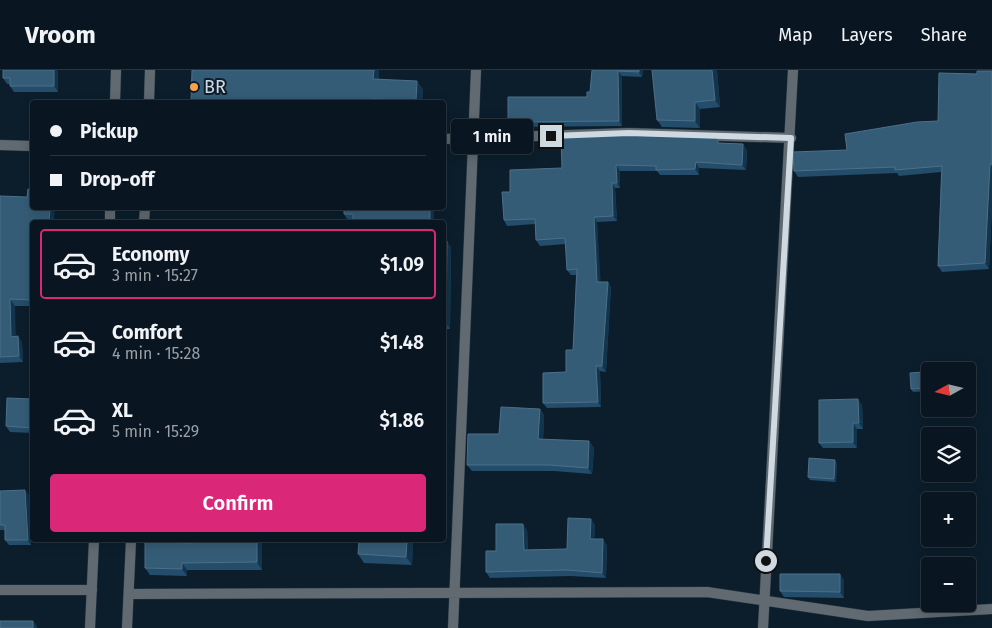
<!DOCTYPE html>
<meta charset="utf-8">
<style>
:root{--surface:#091621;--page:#121f2a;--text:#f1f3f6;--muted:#999fa5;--line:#29353f;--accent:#db2777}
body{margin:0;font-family:"Fira Sans",sans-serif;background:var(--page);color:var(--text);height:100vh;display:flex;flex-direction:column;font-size:19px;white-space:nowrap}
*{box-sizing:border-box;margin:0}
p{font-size:16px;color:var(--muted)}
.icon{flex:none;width:28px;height:28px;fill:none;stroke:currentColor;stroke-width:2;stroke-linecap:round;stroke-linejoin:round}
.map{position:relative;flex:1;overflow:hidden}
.drawer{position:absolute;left:30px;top:150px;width:416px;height:322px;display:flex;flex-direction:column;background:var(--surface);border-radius:5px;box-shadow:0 2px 12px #0003,0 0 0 1px var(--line)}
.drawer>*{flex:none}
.hud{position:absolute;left:30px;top:30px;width:416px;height:110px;border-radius:5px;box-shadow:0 2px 12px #0003,0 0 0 1px var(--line);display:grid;align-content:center;height:110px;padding:0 20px;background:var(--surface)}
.needle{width:32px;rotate:262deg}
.tools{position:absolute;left:921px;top:292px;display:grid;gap:10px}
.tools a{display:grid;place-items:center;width:55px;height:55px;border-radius:5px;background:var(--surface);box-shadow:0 2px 12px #0003,0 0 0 1px var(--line);font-size:25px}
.end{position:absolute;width:22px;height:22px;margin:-11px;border:6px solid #ced9e2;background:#111;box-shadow:0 0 0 2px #111}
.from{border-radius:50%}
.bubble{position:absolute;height:35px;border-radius:5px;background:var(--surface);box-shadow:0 2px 12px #0003,0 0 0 1px var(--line);font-size:16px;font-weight:600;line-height:35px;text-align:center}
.hud b{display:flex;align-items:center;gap:18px;height:48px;font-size:19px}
.hud b+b{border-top:1px solid var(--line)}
.hud i{width:12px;height:12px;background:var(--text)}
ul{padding:9px 0 0;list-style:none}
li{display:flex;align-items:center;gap:15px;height:70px;margin:0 10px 8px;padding:0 10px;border:2px solid transparent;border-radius:5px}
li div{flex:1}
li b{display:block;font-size:19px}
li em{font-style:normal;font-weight:600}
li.on{border-color:var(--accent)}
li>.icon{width:45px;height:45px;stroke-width:1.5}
.cta{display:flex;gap:10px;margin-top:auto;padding:10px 20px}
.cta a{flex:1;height:58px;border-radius:5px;background:var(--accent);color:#fff;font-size:20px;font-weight:600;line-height:58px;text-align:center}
header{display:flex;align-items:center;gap:30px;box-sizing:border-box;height:70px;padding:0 25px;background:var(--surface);border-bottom:1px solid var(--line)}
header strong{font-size:24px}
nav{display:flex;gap:28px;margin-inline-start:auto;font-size:18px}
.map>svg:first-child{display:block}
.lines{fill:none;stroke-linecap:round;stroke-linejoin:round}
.minor-casing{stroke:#273845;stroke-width:11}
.tertiary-casing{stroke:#273845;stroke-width:11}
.minor{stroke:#616a71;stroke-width:10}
.tertiary{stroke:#616a71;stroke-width:10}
.wall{fill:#234d6a}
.shaded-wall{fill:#12344c}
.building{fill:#355c77;stroke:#4d6f88}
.route{stroke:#ced9e2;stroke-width:6}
.poi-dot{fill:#f7a149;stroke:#0c1e2c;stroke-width:2}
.labels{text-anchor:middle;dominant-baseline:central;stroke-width:4;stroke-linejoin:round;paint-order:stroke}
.poi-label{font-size:18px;fill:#ced9e2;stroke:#0c1e2c;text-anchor:start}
</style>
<header>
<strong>Vroom</strong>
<nav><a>Map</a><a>Layers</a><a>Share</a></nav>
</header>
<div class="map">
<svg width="992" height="558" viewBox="0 0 992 558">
<rect width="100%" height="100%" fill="#0c1e2c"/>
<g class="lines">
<defs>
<path id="minor" d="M444 69 629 63 791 68
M0 75 32 76
M0 520H92
M129 524 707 522 868 546 992 539
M453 558 476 0
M763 558 793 0"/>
<path id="tertiary" d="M115 32 116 0
M149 32 150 0
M110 152V138
M144 152 145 138
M90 558 94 470
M127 558 131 470"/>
</defs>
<use href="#minor" class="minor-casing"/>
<use href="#tertiary" class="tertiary-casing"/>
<use href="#minor" class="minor"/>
<use href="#tertiary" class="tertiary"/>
</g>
<path class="wall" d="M58 0V22H14L10 16V14H7L3 8Z
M379 0V9L423 19 422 32H191Z
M592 0H643L642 7 622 6V56L512 57 508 52 587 27 590 22Z
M717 0 720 37 700 39V58L662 57 657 50Z
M992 1V136L989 199 942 202 938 196 941 102 899 106 897 103 798 107 794 101 847 80 938 51 977 4Z
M722 73 747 80 746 100 699 98V105H660L657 101H620V118H615L617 151 597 152 600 212H608L611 217 606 302 600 301 601 337 547 338 543 333 566 302 573 280 576 205H571L567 200 566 174 540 176 536 170 535 154 507 156 504 150 510 122 562 98Z
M0 126 32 152V236H15V267L18 266 22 273 23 292 0 293Z
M344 138H434V152L347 149 344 144Z
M444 171 451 177 450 259H444Z
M930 301V321L913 322 911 319Z
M32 329V363L10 362 6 356Z
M862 335 863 359H857V378H823L819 373Z
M540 339 544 345 543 370 589 371 594 378 592 404 554 401H472L467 395 499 364Z
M837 393 836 412 810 410 808 407Z
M0 421 29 425 31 475H9L5 470V460H0Z
M595 455 594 469 607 475 606 508 571 506 490 508 486 502 496 481 527 460 528 480 567 479Z
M193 470H262V500H187V506L150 505 145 498 193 473Z
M359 470H413L412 495 364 493 358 484Z
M844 510V528L784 527 780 521Z"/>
<path class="shaded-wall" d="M54 0H58V22L54 16Z
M374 0H379V17L373 9Z
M639 0H643L642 7 639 2Z
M712 0H717L720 37 715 30Z
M618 1 622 6V56L619 51Z
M417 11 423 19 422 32H417L416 31Z
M695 32 700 39V58L695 51Z
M743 74 747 80 746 100 742 95Z
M696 92 699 98V105L695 99Z
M990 94 992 97V136L989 199 985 193Z
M616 95 620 101V118L617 113Z
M612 113 615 118 617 151 613 146Z
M50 138H55L54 152H49Z
M430 138H434V152H430Z
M594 147 597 152 601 217 597 212Z
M447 171 451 177 450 259 446 253Z
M608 212 611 217 606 302 602 296Z
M10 229 15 236 16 273 11 267Z
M18 266 22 273 23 292 19 286Z
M596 296 600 301 601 337 598 332Z
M858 329 862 335 863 359 859 353Z
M540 339 544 345 543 376 538 369Z
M853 353 857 359V378L853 372Z
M589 371 594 378 592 404 588 398Z
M835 390 837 393 836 412 834 409Z
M25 420 29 425 31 475 28 470Z
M591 449 595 455 594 474 590 469Z
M523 454 527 460 528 486 524 480Z
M603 469 607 475 606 508 602 503Z
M257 470H262V500L257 492Z
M407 470H413L412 495 406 487Z
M182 493 187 500V506L182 499Z
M840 504 844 510V528L840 522Z
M33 551 37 556V558H33Z"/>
<path class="building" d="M3 0H54V16H10V8H3Z
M192 0H374L373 9 417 11 416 31 373 29V32H191Z
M592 0H639V2L618 1 619 51 508 52V27H587V22H590Z
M652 0H712L715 30 695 32V51L657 50Z
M977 1H992V94H990L985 193 938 196 942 96 895 100V97L794 101 793 82 847 80 845 64 917 52 938 51 939 3 977 4Z
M619 65 718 68V73L743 74 742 95 696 92 695 99 656 100V96L616 95 617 113H612L613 146 594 147 597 212H608L602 296H596L598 332 543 333V303L566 302V280H573L577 199 567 200 565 168 536 170 535 149 504 150 502 122H510V100L562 98 561 67Z
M28 119H32V138H50L49 152H32V230L10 229 11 267 18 266 19 286 0 287V126L27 127Z
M344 138H430V152H353V144H344Z
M444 171H447L446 253H444Z
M930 301V318L911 319 910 303 935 301Z
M7 328 32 329V358L6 356Z
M858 329 859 353H853V372L819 373V330Z
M501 337 540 339 538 369 589 371 588 398 549 395H467L468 364H499Z
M809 388 835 390 834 409 808 407Z
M25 420 28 470H5V455H0V421Z
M568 448 591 449 590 469H603L602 503 567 500 486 502V481H496V454H523L524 480 567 479Z
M193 470H257V492L182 493V499L145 498V472L193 473Z
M359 470H407L406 487 358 484Z
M780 504H840V522L780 521Z
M0 551H33V558H0Z"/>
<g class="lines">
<path class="route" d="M551 66 629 63 791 68 766 491"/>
</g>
<circle class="poi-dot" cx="194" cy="17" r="5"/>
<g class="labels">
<g class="poi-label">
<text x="204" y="17">BR</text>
</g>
</g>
</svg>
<div class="tools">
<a><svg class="needle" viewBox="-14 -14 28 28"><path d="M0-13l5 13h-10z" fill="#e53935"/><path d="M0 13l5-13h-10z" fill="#999fa5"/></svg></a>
<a><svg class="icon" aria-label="layers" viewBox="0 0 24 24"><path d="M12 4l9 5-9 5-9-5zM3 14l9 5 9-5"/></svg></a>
<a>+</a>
<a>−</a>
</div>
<i class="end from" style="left:766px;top:491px"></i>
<i class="end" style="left:551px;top:66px"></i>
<div class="bubble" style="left:451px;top:49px;width:82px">1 min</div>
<div class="hud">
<b><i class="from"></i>Pickup</b>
<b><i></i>Drop-off</b>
</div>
<section class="drawer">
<ul>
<li class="on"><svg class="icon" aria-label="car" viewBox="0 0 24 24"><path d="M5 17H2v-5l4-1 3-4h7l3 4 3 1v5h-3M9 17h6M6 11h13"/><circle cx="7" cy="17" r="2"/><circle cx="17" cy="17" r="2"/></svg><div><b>Economy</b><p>3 min · 15:27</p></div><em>$1.09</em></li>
<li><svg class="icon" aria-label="car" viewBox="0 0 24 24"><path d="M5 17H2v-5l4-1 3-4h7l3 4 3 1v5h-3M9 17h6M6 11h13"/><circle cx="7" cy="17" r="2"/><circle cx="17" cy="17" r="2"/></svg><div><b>Comfort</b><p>4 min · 15:28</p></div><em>$1.48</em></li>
<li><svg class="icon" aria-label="car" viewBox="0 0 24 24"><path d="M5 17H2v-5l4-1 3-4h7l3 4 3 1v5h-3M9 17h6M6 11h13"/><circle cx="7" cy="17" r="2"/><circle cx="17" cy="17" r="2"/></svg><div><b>XL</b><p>5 min · 15:29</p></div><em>$1.86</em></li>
</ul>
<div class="cta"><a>Confirm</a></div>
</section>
</div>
